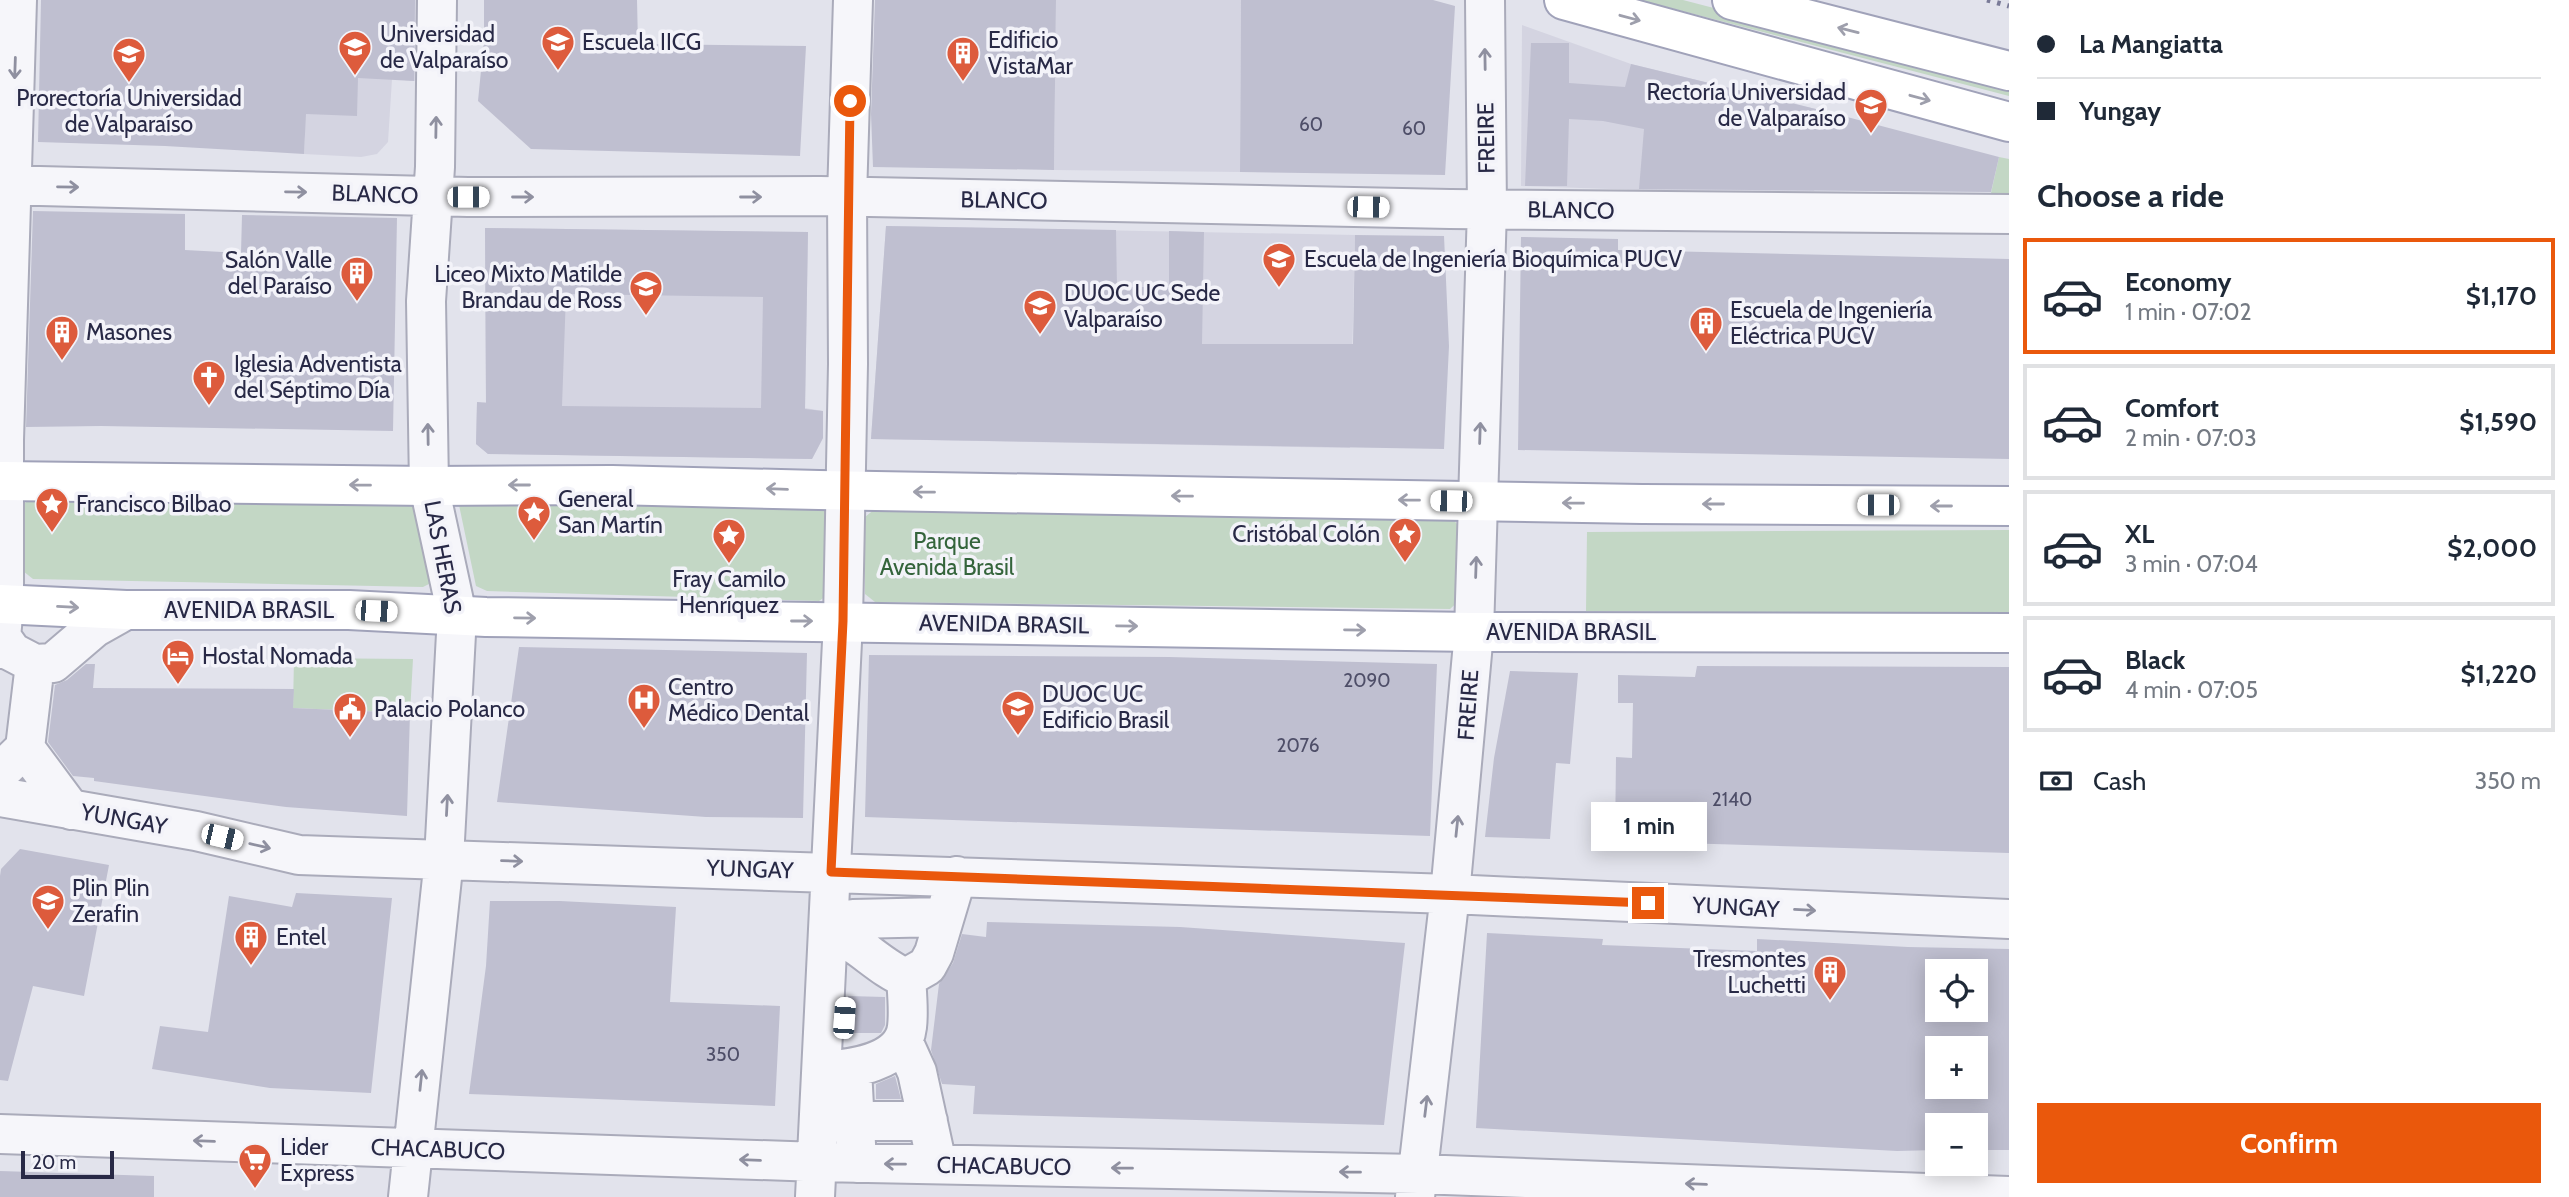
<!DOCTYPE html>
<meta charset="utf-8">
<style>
:root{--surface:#fff;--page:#f6f6f7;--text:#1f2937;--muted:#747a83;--line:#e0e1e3;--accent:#ea580c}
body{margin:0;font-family:Cabin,sans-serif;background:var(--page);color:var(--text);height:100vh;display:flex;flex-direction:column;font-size:26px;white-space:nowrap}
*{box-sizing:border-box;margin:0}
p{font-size:23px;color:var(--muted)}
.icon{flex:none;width:38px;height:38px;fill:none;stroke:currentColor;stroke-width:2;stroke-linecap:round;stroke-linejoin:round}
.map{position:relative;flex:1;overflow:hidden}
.sheet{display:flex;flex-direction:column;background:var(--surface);width:560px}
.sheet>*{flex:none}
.guide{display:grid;align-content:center;height:154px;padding:0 28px;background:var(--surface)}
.controls{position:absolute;left:1925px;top:959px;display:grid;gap:14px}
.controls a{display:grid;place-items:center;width:63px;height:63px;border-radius:0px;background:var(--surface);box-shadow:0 4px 18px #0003;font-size:35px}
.scale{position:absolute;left:21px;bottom:18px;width:93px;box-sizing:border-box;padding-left:7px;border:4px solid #282946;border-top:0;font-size:19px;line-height:24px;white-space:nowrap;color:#282946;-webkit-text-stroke:5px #f3f3f9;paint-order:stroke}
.end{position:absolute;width:32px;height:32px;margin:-16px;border:9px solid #ea580c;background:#fff;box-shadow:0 0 0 4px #fff}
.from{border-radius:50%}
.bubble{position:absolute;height:49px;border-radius:0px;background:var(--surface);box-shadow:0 4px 18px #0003;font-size:23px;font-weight:700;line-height:49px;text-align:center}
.car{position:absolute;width:21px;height:42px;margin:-21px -10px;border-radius:9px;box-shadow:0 0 5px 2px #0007;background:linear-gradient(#fff 24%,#345 0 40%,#fff 0 76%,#345 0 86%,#fff 0)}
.guide b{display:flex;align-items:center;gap:24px;height:66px;font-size:26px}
.guide b+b{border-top:2px solid var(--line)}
.guide i{width:18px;height:18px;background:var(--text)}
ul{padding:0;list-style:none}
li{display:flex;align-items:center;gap:21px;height:116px;margin:0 14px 10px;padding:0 14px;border:4px solid var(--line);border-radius:0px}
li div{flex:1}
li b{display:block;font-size:26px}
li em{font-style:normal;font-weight:700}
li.on{border-color:var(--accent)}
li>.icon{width:63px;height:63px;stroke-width:1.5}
h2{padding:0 28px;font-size:32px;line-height:84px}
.pay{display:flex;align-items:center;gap:18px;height:77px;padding:0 28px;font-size:26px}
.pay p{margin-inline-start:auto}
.button{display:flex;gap:14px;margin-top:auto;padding:14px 28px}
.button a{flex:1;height:80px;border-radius:0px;background:var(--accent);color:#fff;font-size:28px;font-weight:700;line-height:80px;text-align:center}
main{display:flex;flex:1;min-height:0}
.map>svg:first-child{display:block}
.built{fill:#d4d4e1}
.green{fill:#c3d7c5}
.building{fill:#bfbfd0;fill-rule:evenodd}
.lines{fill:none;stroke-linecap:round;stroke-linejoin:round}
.minor-casing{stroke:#aaabba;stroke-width:42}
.major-casing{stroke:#a0a2b9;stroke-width:42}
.minor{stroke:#f6f6fa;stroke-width:38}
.major{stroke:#fff;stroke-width:38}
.rail{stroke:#7a7b98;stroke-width:5;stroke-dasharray:3.5 7;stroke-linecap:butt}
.oneway{stroke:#9e9fac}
.oneway2{stroke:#8f90a0}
.route{stroke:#ea580c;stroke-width:9}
.labels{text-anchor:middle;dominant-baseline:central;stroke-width:7;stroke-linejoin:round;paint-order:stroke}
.number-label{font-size:19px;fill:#4e4e68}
.poi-label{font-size:23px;fill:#282946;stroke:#f3f3f9;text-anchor:start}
.street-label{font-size:23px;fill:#282946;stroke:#f3f3f9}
.park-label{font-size:23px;fill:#34643b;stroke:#f3f3f9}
</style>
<main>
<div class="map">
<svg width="2009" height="1197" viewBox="0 0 2009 1197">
<rect width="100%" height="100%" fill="#e2e3ec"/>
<path class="built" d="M257 0H418L415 81 392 79 388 142 377 154 361 157 304 154 305 128Z
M1056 0H1241L1240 172 1054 170Z
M1522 25 1631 64 1832 113 1814 191 1639 190 1521 186Z
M886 226 1355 235 1350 448 871 439Z
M485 228 808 232 805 408 823 411V438L812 459 488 454 476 444 477 402H486Z"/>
<path class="green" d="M1640 0H1683L2009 85V96Z
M1999 157 2009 159V193H1991Z
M39 489 421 505 433 582 423 587 33 579 23 571V505Z
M468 496 814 504 829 513V594L819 601 487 591 476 586 459 505Z
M881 504 1453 519 1463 532 1462 598 1450 609 875 602 865 594V517Z
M2009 530V614L1586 611 1587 532Z
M294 658 413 659 410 713 293 708Z"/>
<path class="building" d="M41 0H415L414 81 358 78 357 116 306 114 304 154 165 146 38 142Z
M484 0H637L638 44 806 46 800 156 531 149 478 101 484 40Z
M875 0H1056L1054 170 873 167 871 114Z
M1241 0H1433L1455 6 1445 175 1240 172Z
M1531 43H1569V83L1625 87 1631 64 1832 113 1999 157 1991 192 1639 189 1644 129 1603 121 1569 119 1567 186H1525Z
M33 211 185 214V250L241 253 242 215 397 218 393 431 101 426 26 427Z
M886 226 1116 230 1117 287H1169V231L1204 232 1202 344H1353L1355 235 1444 236 1449 346 1444 449 871 439Z
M485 228 808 232 805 409 823 411V438L812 459 488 454 476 444 477 402 486 403ZM566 294 763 297 761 408 562 406Z
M1521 237 1618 239V250L2009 259V459L1518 450Z
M519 647 807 653 803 818 706 817 497 802Z
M869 655 1169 657 1437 664 1430 836 865 817Z
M86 664H95L93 688 294 689 293 708 410 713 407 816 286 807 94 781V778L73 776 48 742 55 685 67 680Z
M1697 666 2009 667V853L1615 841 1616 757 1632 758 1633 703H1618V675L1695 677Z
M1510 671 1578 673 1570 764 1556 763 1550 839 1485 837 1494 758Z
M20 849 109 865 84 996 33 986 8 1081 0 1080V876L1 869Z
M296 893 392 898 371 1093 270 1088 152 1069 160 1026 208 1032 229 896 292 907Z
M490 901H560L676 907 670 1002 780 1006 775 1106 469 1094 486 966Z
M987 922 1180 927 1405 943 1384 1125 973 1114 975 1086 942 1084 931 1050 939 984 953 963 962 934 986 937Z
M1487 933 1603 939 1602 945 1757 951V939L1908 947 2009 949V1150H1976V1125H1937V1150L1897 1151 1476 1128ZM1937 971H1976V1010H1937ZM1937 1048H1976V1087H1937Z
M848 996 885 997V1025L881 1033H847Z
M895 1076 901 1099H876V1084Z
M0 1171 154 1176V1197H0Z"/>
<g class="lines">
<defs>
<path id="minor" d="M0 185 468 197 820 196 1450 209 2009 214
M2 638 12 652 35 664 53 663 94 628 126 610
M0 649 4 604V440L17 0
M25 748 71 810
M0 772 25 748 35 664
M0 797 196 831 299 855 1450 894 2009 919
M853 919 943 917
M906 978 927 966 934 953 957 876
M903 1041 917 1072 937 1164
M852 1069 857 1163
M822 1071C850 1069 903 1063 907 1027 909 1011 907 993 906 978 878 967 858 940 828 931
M854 1121H928
M0 1134 818 1162 1418 1174 2009 1196
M408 1197 444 859 457 615 429 486 426 301 435 167 437 0
M815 1197 843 621 848 364 847 197 853 0
M1415 1197 1450 894 1474 632 1487 209 1485 0"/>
<path id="major" d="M1564 0 2009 122
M1732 0 2009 71
M0 481 429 486 612 485 819 490 1642 504 2009 506
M0 604 126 610H349L486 617 1474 632 2009 633"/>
</defs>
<use href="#minor" class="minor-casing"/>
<use href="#major" class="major-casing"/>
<use href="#minor" class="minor"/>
<use href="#major" class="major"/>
<path class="rail" d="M1987 0 2009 6"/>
</g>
<defs><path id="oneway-shaft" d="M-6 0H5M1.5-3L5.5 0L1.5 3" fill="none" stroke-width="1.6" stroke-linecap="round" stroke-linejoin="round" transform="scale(1.75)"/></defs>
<g class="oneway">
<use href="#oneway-shaft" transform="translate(1630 18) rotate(15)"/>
<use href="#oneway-shaft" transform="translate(1848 30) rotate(-166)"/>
<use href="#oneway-shaft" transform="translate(1920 98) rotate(15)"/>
<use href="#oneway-shaft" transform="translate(360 485) rotate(-179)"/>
<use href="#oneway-shaft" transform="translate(519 485) rotate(180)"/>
<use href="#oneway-shaft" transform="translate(777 489) rotate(-178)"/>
<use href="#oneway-shaft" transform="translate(924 492) rotate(-179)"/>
<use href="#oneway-shaft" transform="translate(1182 496) rotate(-179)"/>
<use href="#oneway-shaft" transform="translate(1409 500) rotate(-179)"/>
<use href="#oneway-shaft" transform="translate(1573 503) rotate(-179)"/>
<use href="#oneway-shaft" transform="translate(1713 504) rotate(-180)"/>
<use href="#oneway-shaft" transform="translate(1941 506) rotate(-180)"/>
<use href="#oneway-shaft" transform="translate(68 607) rotate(3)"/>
<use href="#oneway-shaft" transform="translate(525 618) rotate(1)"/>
<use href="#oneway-shaft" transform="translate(802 621)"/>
<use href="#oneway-shaft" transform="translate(1127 626) rotate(1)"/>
<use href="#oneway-shaft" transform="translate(1355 630) rotate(1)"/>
</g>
<g class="oneway2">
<use href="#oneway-shaft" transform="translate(1485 59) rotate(-91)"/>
<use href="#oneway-shaft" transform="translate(15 68) rotate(92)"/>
<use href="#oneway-shaft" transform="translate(436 127) rotate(-89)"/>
<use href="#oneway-shaft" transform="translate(68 187) rotate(1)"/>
<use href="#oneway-shaft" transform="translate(296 192) rotate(1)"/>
<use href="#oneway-shaft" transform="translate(523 197)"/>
<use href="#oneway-shaft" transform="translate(751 197)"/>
<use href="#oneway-shaft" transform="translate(1480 433) rotate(-88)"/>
<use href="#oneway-shaft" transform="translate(428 434) rotate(-91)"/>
<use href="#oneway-shaft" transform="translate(1476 567) rotate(-88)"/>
<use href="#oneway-shaft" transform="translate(447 805) rotate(-87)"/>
<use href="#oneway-shaft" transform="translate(1457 826) rotate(-84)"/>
<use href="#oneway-shaft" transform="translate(260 846) rotate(13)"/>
<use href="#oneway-shaft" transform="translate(512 861) rotate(2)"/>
<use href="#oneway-shaft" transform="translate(1805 910) rotate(3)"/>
<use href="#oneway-shaft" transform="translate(421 1080) rotate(-84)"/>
<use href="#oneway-shaft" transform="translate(1426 1106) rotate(-83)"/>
<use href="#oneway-shaft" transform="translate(204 1141) rotate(-178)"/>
<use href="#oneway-shaft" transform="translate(750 1160) rotate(-178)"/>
<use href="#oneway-shaft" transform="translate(895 1164) rotate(-179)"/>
<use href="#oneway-shaft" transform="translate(1122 1168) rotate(-179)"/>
<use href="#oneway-shaft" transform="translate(1350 1172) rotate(-179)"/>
<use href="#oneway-shaft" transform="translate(1696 1184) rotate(-178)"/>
</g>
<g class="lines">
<path class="route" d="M850 101 843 621 831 872 1648 903"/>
</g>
<defs>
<symbol id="university-pin" viewBox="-11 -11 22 30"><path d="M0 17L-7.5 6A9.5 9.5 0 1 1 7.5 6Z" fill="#dd5b3c" stroke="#f3f3f9"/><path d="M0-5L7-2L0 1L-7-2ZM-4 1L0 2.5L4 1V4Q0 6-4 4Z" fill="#fff"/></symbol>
<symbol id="building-pin" viewBox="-11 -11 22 30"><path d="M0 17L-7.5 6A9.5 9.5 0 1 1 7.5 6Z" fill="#dd5b3c" stroke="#f3f3f9"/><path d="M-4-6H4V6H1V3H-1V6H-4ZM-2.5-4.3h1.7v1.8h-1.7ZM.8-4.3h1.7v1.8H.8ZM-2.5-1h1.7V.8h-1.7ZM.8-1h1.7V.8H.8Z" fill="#fff"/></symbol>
<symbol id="school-pin" viewBox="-11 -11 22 30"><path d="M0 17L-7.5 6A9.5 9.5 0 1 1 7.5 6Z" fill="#dd5b3c" stroke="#f3f3f9"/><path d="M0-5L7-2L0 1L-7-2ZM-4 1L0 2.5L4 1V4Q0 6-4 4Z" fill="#fff"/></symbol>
<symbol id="church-pin" viewBox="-11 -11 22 30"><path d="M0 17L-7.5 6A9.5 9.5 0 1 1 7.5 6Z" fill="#dd5b3c" stroke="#f3f3f9"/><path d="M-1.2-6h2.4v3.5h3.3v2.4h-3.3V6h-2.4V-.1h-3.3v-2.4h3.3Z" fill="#fff"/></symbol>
<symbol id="sight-pin" viewBox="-11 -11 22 30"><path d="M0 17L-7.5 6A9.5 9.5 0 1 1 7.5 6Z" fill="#dd5b3c" stroke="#f3f3f9"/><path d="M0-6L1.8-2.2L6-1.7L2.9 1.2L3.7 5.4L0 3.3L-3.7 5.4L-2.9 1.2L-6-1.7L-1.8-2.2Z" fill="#fff"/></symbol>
<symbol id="hotel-pin" viewBox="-11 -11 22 30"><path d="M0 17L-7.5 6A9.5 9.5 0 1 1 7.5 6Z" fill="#dd5b3c" stroke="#f3f3f9"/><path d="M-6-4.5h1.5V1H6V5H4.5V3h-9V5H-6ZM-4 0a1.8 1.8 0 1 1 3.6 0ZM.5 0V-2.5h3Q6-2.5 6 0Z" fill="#fff"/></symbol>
<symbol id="hospital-pin" viewBox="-11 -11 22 30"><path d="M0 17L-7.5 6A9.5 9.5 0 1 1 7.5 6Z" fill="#dd5b3c" stroke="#f3f3f9"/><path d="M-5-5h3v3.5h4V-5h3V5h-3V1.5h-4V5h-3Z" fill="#fff"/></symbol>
<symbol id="civic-pin" viewBox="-11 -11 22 30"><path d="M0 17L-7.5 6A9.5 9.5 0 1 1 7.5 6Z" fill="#dd5b3c" stroke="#f3f3f9"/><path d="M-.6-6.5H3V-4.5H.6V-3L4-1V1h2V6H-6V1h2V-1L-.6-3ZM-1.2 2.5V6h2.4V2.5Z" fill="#fff"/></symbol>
<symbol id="supermarket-pin" viewBox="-11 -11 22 30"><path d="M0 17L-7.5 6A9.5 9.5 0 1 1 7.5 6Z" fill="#dd5b3c" stroke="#f3f3f9"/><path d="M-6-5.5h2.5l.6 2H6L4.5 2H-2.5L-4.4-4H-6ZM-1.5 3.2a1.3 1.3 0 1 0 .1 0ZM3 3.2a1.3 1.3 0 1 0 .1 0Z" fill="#fff"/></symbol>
</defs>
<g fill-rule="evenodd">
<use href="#university-pin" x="539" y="23" width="38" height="52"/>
<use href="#university-pin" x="336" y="28" width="38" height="52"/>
<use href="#building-pin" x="944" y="34" width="38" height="52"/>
<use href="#university-pin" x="110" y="35" width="38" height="52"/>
<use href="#university-pin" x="1852" y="86" width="38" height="52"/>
<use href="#university-pin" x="1260" y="240" width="38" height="52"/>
<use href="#building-pin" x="338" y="254" width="38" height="52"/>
<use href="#school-pin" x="627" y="268" width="38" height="52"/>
<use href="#university-pin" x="1021" y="287" width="38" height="52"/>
<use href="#building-pin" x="1687" y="304" width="38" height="52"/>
<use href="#building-pin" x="43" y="313" width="38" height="52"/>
<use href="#church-pin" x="190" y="358" width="38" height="52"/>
<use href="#sight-pin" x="33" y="485" width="38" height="52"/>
<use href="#sight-pin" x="515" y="493" width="38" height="52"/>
<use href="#sight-pin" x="1386" y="515" width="38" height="52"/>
<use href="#sight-pin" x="710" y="516" width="38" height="52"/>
<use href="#hotel-pin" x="159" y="637" width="38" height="52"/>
<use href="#hospital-pin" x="625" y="681" width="38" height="52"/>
<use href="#university-pin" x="999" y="688" width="38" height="52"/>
<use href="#civic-pin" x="331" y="690" width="38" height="52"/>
<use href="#school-pin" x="29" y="882" width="38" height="52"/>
<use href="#building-pin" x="232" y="918" width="38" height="52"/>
<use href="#building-pin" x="1811" y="953" width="38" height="52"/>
<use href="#supermarket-pin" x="236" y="1141" width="38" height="52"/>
</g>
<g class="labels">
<g class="number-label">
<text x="1311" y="124">60</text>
<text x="1414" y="128">60</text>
<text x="1367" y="680">2090</text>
<text x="1298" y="745">2076</text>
<text x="1732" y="799">2140</text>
<text x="723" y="1054">350</text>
</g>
<g class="poi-label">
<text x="380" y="34">Universidad<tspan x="380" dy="26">de Valparaíso</tspan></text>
<text x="988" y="40">Edificio<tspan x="988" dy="26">VistaMar</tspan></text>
<text x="582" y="42">Escuela IICG</text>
<text x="1846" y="92" text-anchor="end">Rectoría Universidad<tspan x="1846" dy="26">de Valparaíso</tspan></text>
<text x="129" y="98" text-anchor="middle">Prorectoría Universidad<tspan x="129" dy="26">de Valparaíso</tspan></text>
<text x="1304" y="259">Escuela de Ingeniería Bioquímica PUCV</text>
<text x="332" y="260" text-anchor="end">Salón Valle<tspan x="332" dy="26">del Paraíso</tspan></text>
<text x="622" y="274" text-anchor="end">Liceo Mixto Matilde<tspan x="622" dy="26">Brandau de Ross</tspan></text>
<text x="1064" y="293">DUOC UC Sede<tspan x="1064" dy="26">Valparaíso</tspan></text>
<text x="1730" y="310">Escuela de Ingeniería<tspan x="1730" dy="26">Eléctrica PUCV</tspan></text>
<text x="86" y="332">Masones</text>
<text x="234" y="364">Iglesia Adventista<tspan x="234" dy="26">del Séptimo Día</tspan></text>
<text x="558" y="499">General<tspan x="558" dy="26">San Martín</tspan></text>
<text x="76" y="504">Francisco Bilbao</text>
<text x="1380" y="534" text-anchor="end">Cristóbal Colón</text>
<text x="729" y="579" text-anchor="middle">Fray Camilo<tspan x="729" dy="26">Henríquez</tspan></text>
<text x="202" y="656">Hostal Nomada</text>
<text x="668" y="687">Centro<tspan x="668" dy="26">Médico Dental</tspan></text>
<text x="1042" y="694">DUOC UC<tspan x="1042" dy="26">Edificio Brasil</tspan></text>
<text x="374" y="709">Palacio Polanco</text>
<text x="72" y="888">Plin Plin<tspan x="72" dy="26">Zerafin</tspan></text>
<text x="276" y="937">Entel</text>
<text x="1806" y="959" text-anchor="end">Tresmontes<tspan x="1806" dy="26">Luchetti</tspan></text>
<text x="280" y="1147">Lider<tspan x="280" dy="26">Express</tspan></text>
</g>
<g class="street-label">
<text transform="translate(1486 138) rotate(-91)">FREIRE</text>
<text transform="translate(375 194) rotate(2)">BLANCO</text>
<text transform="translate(1004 200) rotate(1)">BLANCO</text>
<text transform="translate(1571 210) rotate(1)">BLANCO</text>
<text transform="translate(443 557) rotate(79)">LAS HERAS</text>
<text x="249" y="610">AVENIDA BRASIL</text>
<text transform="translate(1004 624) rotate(1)">AVENIDA BRASIL</text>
<text x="1571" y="632">AVENIDA BRASIL</text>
<text transform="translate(1468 705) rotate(-86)">FREIRE</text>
<text transform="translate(124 819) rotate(10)">YUNGAY</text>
<text transform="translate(750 869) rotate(2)">YUNGAY</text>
<text transform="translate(1736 907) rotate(3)">YUNGAY</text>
<text transform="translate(438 1149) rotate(2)">CHACABUCO</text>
<text transform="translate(1004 1166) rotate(1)">CHACABUCO</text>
</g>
<g class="park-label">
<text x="947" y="541">Parque<tspan x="947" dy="26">Avenida Brasil</tspan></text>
</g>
</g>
</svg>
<div class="controls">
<a><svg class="icon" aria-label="locate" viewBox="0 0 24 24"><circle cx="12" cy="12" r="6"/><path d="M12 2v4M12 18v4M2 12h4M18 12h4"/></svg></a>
<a>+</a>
<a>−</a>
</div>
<div class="scale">20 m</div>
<i class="end from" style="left:850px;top:101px"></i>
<i class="end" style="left:1648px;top:903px"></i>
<div class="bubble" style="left:1591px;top:802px;width:116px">1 min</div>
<i class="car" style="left:468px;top:197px;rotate:90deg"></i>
<i class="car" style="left:1368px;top:207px;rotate:91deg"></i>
<i class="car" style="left:1451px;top:501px;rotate:271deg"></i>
<i class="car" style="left:1878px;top:505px;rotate:270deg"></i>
<i class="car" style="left:376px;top:611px;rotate:92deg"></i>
<i class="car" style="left:222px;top:837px;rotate:103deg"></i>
<i class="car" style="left:844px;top:1018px;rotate:4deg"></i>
</div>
<section class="sheet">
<div class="guide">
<b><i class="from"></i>La Mangiatta</b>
<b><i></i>Yungay</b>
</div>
<h2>Choose a ride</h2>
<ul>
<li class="on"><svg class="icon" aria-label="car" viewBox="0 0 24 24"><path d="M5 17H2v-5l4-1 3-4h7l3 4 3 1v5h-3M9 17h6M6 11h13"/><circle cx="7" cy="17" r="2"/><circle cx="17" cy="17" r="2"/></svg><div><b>Economy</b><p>1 min · 07:02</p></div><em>$1,170</em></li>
<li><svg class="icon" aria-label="car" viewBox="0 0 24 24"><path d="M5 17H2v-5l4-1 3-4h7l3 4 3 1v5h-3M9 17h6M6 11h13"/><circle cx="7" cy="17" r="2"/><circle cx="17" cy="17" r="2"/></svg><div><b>Comfort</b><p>2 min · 07:03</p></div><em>$1,590</em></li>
<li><svg class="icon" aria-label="car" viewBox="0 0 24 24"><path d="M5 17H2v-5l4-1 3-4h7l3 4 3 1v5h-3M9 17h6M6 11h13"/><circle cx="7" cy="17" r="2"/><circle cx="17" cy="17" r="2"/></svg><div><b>XL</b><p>3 min · 07:04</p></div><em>$2,000</em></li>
<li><svg class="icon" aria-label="car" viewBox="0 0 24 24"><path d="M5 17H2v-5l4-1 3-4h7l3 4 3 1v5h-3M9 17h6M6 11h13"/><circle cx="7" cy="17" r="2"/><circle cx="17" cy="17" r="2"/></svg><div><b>Black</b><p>4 min · 07:05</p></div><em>$1,220</em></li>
</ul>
<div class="pay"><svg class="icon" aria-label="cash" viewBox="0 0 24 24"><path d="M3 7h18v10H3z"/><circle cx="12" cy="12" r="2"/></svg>Cash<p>350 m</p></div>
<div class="button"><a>Confirm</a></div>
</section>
</main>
